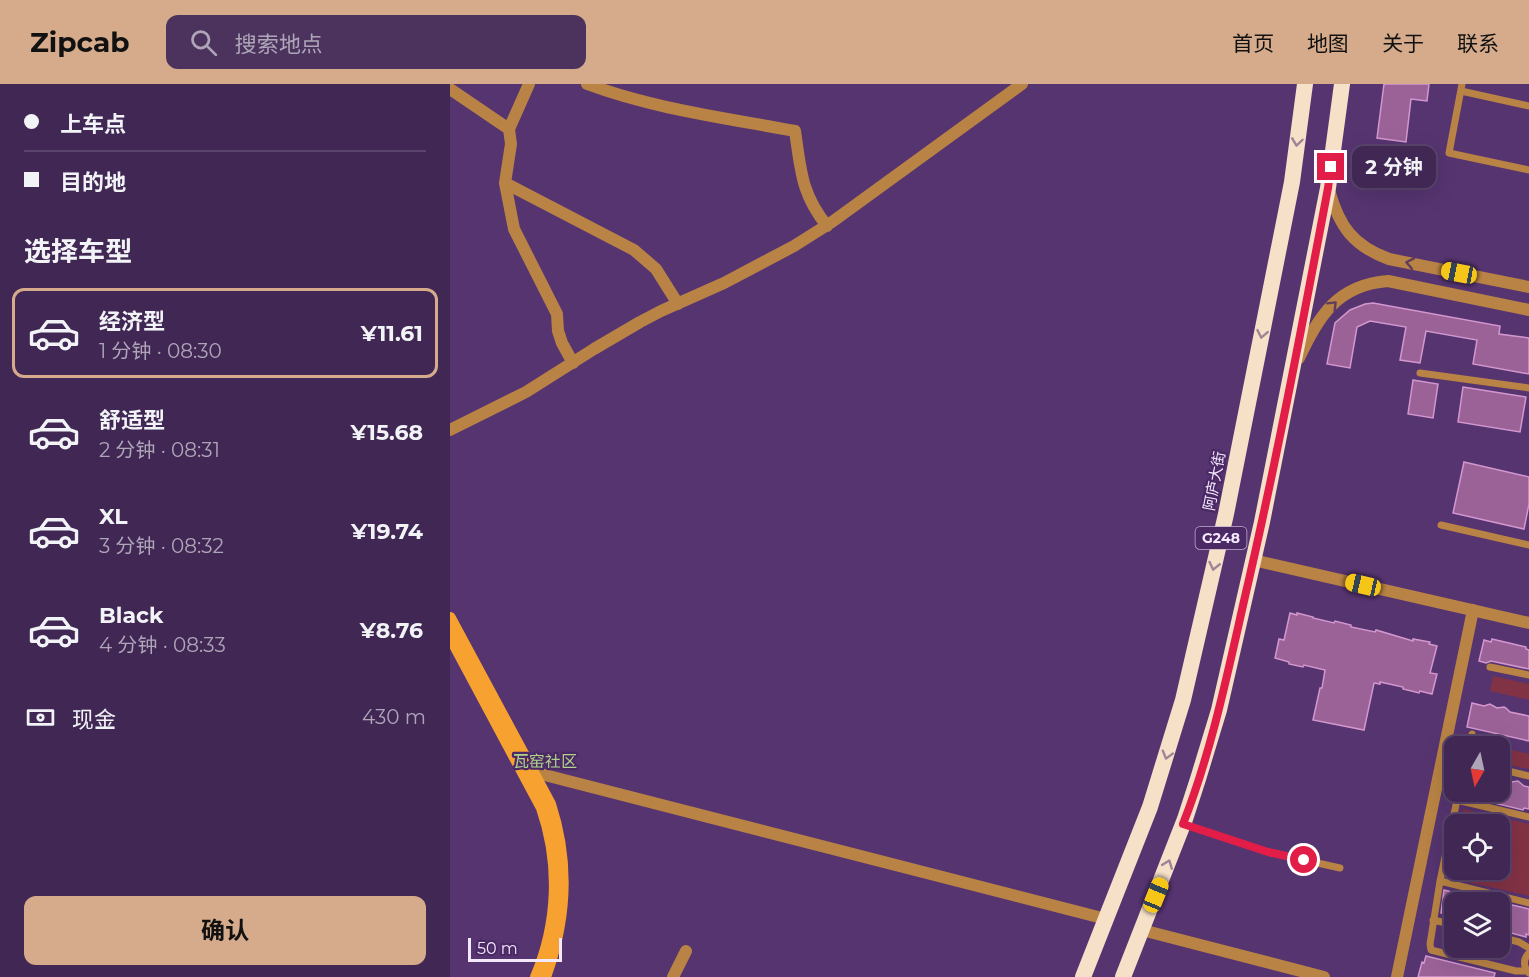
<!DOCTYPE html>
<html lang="zh">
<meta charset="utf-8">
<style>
:root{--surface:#402754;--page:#4b335e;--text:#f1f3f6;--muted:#aea5b8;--line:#59446b;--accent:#d6ab8b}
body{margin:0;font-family:Montserrat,"Noto Sans SC",sans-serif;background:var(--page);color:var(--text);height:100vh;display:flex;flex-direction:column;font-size:22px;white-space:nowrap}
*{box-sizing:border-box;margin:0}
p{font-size:20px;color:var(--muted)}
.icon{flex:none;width:33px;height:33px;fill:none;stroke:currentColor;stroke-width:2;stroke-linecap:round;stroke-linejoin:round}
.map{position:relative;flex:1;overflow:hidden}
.side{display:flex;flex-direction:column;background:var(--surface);width:450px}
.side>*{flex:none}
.guide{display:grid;align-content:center;height:132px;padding:0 24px;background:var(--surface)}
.needle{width:39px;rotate:189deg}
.tools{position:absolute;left:994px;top:652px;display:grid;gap:12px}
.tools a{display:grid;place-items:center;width:66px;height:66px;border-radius:12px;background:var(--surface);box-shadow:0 6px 24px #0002,0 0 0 2px var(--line);font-size:30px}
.scale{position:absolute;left:18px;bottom:15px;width:94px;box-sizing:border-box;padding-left:6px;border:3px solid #f4e8fe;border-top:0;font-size:16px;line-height:21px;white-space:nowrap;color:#f4e8fe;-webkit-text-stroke:4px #4b2964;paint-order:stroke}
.end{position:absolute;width:27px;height:27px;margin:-14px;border:8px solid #e11d48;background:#fff;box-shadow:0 0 0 3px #fff}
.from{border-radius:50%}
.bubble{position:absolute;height:42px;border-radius:12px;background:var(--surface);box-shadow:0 6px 24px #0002,0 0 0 2px var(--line);font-size:20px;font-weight:700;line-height:42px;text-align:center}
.car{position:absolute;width:18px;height:36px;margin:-18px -9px;border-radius:8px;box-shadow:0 0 4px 2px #0007;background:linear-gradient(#f5c518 24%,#345 0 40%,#f5c518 0 76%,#345 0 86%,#f5c518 0)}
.guide b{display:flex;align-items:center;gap:21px;height:57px;font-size:22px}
.guide b+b{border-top:2px solid var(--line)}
.guide i{width:15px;height:15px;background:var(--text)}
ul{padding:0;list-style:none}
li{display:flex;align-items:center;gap:18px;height:90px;margin:0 12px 9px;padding:0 12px;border:3px solid transparent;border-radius:12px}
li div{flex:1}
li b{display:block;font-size:22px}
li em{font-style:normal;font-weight:700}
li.current{border-color:var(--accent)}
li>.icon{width:54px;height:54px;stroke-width:1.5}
h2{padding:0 24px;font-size:27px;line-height:72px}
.pay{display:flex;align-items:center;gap:15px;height:66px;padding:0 24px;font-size:22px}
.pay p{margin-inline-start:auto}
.primary-button{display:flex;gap:12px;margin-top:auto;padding:12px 24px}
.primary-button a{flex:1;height:69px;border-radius:12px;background:var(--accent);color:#111;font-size:24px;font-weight:700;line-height:69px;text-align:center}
header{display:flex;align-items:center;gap:36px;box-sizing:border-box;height:84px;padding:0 30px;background:var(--accent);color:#111}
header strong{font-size:28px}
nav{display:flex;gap:33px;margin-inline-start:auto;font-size:21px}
.search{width:420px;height:54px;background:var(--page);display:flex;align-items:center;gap:15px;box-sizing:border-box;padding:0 21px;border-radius:12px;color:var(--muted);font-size:22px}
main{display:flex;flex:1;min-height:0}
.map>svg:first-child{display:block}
.green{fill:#823245}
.building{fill:#9b6298;stroke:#d397cf;stroke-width:1.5}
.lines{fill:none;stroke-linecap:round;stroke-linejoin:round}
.service{stroke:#b88344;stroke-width:7}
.minor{stroke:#b88344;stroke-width:12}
.tertiary{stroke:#b88344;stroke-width:12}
.secondary{stroke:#f7a230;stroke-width:12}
.trunk{stroke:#f6e0c8;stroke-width:16}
.oneway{stroke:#a08496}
.oneway2{stroke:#613b5e}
.route{stroke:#e11d48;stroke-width:8}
.labels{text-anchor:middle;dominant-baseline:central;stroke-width:4.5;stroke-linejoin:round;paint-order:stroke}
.shield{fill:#4b2964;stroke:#c1afd0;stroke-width:1.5}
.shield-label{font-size:14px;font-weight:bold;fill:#f4e8fe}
.street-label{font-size:15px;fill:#f4e8fe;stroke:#4b2964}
.neighbourhood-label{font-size:16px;fill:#b0d18b;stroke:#4b2964}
</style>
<header>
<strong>Zipcab</strong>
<div class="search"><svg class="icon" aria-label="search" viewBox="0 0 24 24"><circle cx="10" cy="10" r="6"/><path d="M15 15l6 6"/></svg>搜索地点</div>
<nav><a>首页</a><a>地图</a><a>关于</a><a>联系</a></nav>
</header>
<main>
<section class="side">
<div class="guide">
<b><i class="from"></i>上车点</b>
<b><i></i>目的地</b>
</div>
<h2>选择车型</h2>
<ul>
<li class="current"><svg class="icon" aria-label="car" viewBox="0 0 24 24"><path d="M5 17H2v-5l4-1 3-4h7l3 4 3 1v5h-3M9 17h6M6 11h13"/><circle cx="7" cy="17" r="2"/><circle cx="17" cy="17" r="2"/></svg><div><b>经济型</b><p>1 分钟 · 08:30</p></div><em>¥11.61</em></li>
<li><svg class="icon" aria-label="car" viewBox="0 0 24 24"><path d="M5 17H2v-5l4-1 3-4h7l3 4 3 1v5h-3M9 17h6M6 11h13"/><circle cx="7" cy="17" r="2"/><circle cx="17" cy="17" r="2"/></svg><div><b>舒适型</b><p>2 分钟 · 08:31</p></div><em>¥15.68</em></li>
<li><svg class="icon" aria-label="car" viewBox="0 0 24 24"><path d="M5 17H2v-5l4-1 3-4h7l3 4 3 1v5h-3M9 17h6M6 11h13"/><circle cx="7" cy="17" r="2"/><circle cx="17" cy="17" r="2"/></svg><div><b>XL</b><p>3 分钟 · 08:32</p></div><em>¥19.74</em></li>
<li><svg class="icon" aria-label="car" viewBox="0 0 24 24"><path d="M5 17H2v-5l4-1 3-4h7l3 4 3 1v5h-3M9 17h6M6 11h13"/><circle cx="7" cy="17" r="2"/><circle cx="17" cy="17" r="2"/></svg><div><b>Black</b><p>4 分钟 · 08:33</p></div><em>¥8.76</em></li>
</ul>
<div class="pay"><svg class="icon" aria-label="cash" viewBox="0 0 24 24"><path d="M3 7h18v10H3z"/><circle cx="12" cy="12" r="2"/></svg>现金<p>430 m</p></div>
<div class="primary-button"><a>确认</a></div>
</section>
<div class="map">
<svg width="1079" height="893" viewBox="0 0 1079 893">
<rect width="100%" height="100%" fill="#563470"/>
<path class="green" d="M1043 592 1079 600V616L1040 607Z
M1050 663 1079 670V685L1050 679Z
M1013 725 1079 740V812L1000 794 999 790 1005 761V786H1050V741H1009Z"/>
<path class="building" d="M934 0H979L977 17 961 15 956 58 927 54Z
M923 219 1050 242 1049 250 1079 254V290L1023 280 1027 256 976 247 970 279 950 276 956 243 920 237 907 243 900 284 877 280 885 239 900 226 915 220Z
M963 296 988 300 983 334 958 330Z
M1013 303 1076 313 1070 348 1008 338Z
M1014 378 1079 393V420L1074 445 1003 429Z
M840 529 847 531V529L863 533V534L884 539 885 537 901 541V543L925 548 926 546 963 557V555L980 558 979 560 987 562 980 589 987 590 982 610 970 607 969 609 953 605V603L930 598V600L924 599 914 646 863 636 870 604H872L875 586 854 581 853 583 839 580V578L825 574 829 555 834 556Z
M1042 555 1076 563V565L1079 566V585L1041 577 1036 579 1029 577 1034 556 1041 558Z
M1022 619 1034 622 1040 620 1047 624 1054 623 1056 624 1060 628 1079 632V657L1017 643Z
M1050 691 1061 698 1068 697 1074 702 1079 703V725L1074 724 1073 726 1011 711 1012 708H1050Z
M994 806 1029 815V819H1005V832L991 829Z
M1058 820 1079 825V851L1076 850V853L1050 846V821L1058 822Z
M976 872 1045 889 1044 893H968L972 878 974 879Z"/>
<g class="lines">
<path class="service" d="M1012 0 999 69 1079 86
M1011 7 1079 22
M970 289 1079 304
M991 441 1079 461
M1040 583 1079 591
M1019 663 1022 650
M1050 685 1079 692
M733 740 818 768 890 784
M990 797 1079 819
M983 836 1005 841
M1050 853 1069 858 1079 864
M1079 869C1073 875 1073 883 1079 889
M1077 887H1066L981 866 980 860 990 797 1007 716 1079 733"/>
<path class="minor" d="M137 0C204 25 276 34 345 47 351 87 351 109 377 142
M0 5 59 45 61 60 55 99 64 145 107 230 108 247 112 259 123 279
M59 45 79 0
M55 99 184 166 206 185 228 220
M0 346 76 308 144 265 190 238 211 227 274 199 344 162 382 138 572 0
M803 476 1079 539
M223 893 236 867
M947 893 1023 526"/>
<path class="tertiary" d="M879 106C889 142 903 162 939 175L1079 203
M849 274C869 232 887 201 938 197L1079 226
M83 688 656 835
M692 846 874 893"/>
<path class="secondary" d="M0 534 100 720C119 778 116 836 95 893
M0 552 92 724C111 779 109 839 86 893"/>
<path class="trunk" d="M633 893 700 723 733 616 776 430 842 98 855 0
M673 893 735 735 748 695 769 626 812 438 878 104 892 0"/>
</g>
<defs><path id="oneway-chevron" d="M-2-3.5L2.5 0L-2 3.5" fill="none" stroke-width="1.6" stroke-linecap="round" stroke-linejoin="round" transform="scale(1.5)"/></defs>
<g class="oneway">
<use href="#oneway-chevron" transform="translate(847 58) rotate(98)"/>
<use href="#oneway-chevron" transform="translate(812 250) rotate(101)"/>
<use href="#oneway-chevron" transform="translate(764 482) rotate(103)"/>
<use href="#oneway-chevron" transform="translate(717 671) rotate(106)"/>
<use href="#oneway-chevron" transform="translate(718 780) rotate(-69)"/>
</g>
<g class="oneway2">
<use href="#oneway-chevron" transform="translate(960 179) rotate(-169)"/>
<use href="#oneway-chevron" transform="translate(883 221) rotate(-45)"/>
</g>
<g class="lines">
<path class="route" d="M854 776 818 768 733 740C761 669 777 592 794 517 826 380 852 242 878 104L881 83"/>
</g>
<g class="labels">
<rect class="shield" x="745.5" y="443" width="51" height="22" rx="4.5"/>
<g class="shield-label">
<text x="771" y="454">G248</text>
</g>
<g class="street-label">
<text transform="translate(764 397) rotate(-79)">阿庐大街</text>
</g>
<g class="neighbourhood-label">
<text x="95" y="677">瓦窑社区</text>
</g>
</g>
</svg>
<div class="tools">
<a><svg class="needle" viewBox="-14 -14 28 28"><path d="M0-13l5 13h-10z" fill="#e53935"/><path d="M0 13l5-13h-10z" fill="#aea5b8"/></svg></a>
<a><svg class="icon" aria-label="locate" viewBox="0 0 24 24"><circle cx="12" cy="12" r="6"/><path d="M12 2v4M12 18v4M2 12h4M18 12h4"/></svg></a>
<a><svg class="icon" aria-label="layers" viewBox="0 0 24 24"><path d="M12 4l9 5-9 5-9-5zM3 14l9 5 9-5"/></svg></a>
</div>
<div class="scale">50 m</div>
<i class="end from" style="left:854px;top:776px"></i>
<i class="end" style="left:881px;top:83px"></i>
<div class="bubble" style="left:902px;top:62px;width:84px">2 分钟</div>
<i class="car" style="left:1009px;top:189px;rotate:281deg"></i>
<i class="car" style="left:913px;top:501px;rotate:283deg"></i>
<i class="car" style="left:706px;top:811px;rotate:22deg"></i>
</div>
</main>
